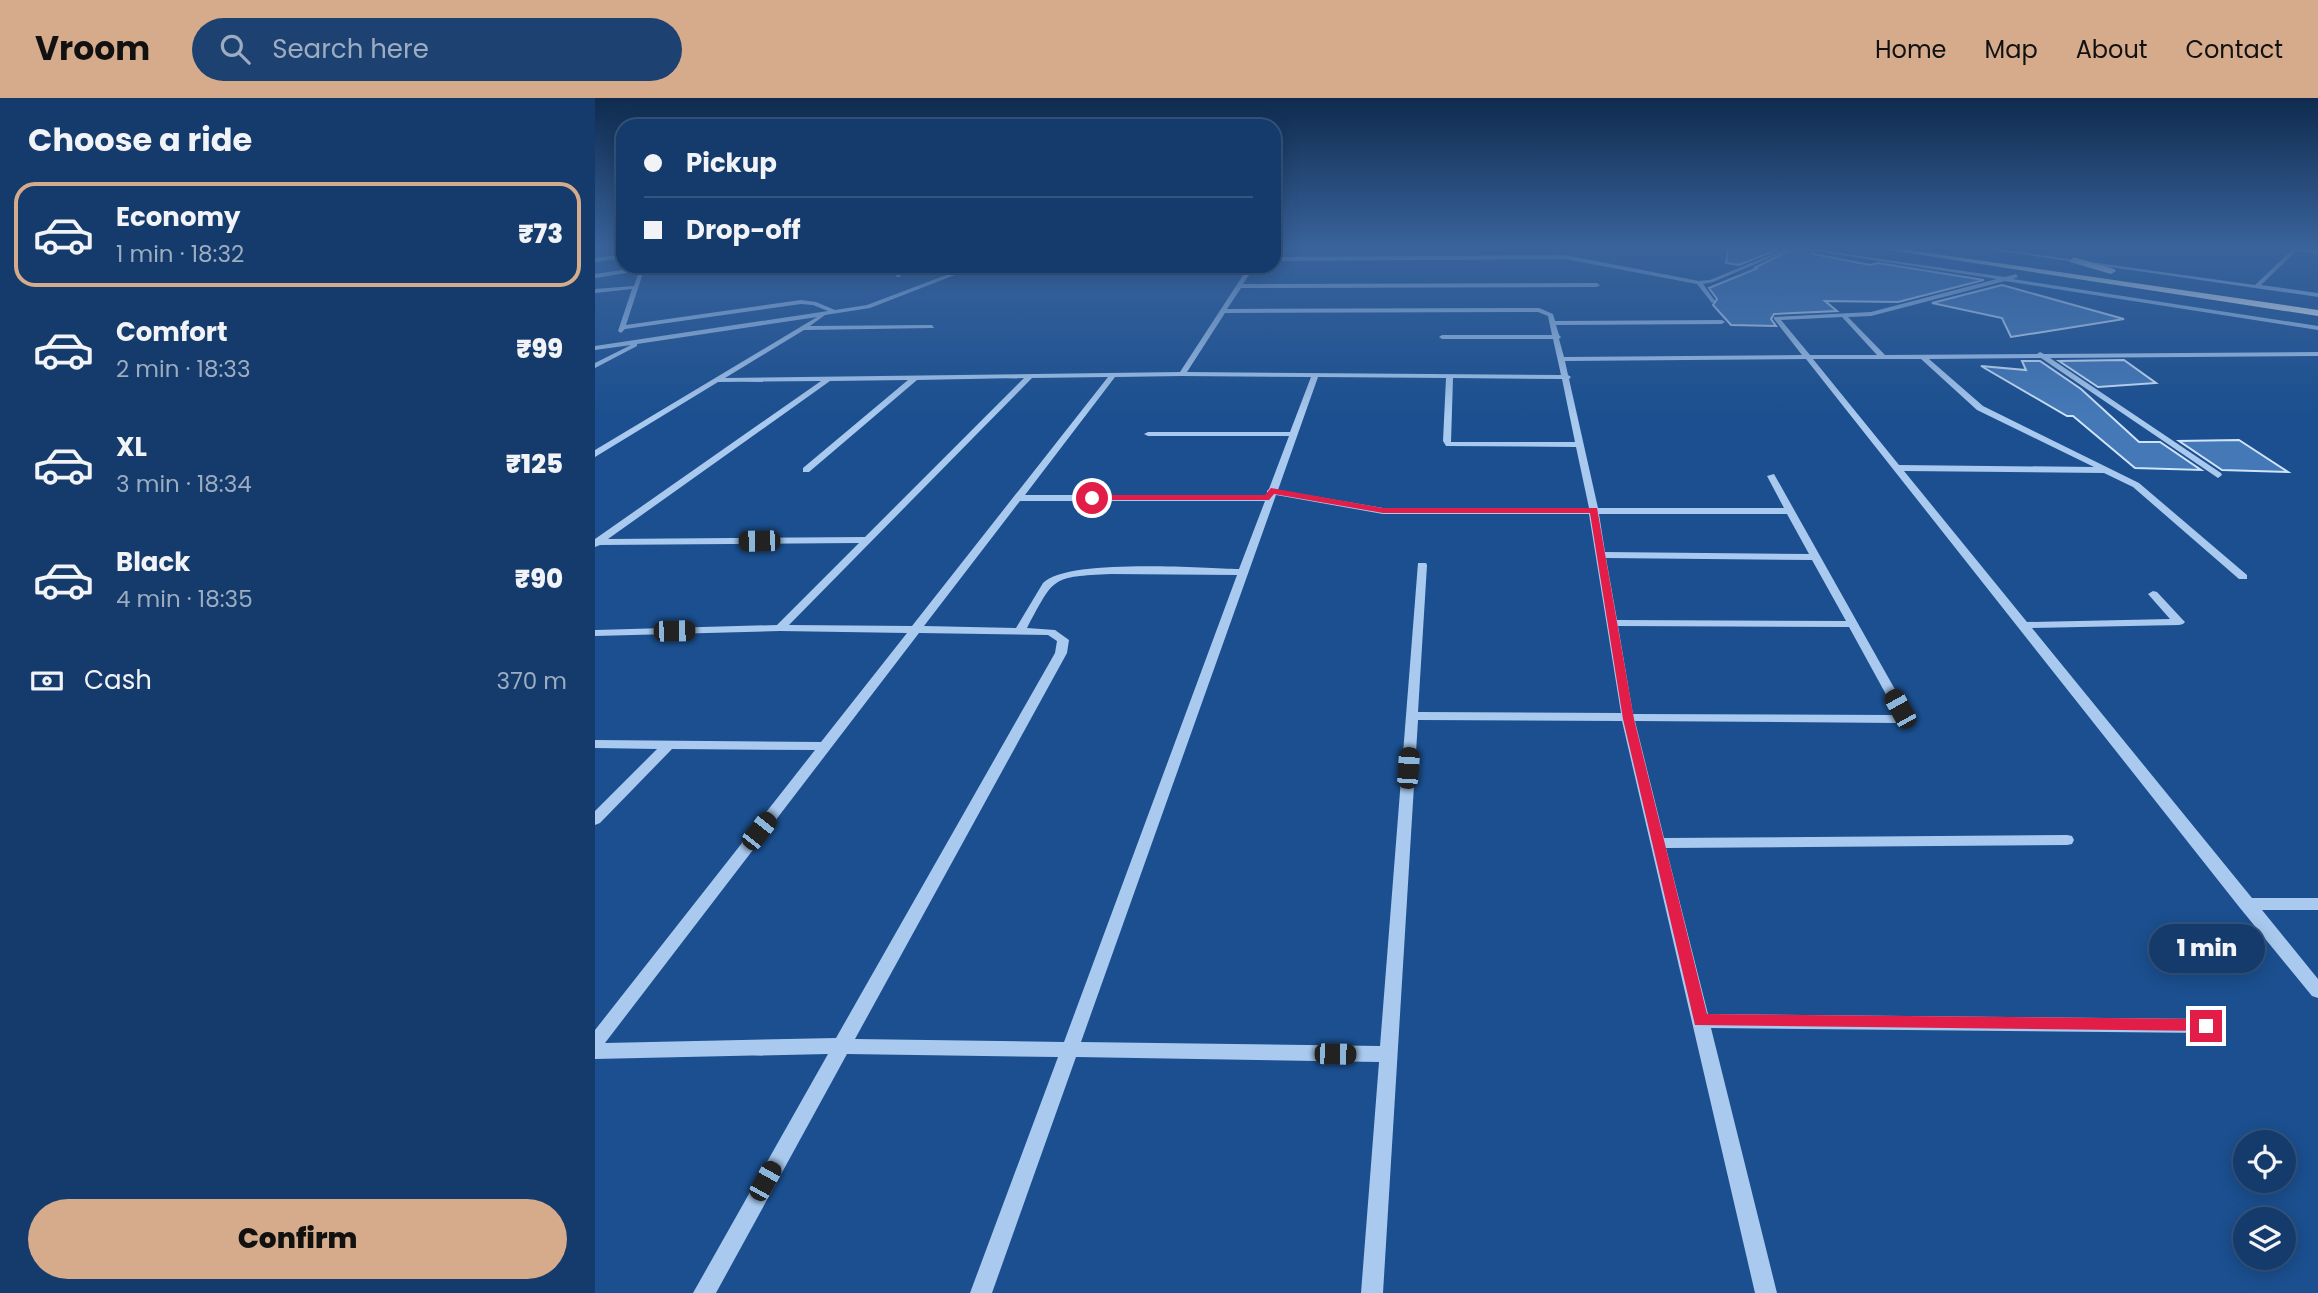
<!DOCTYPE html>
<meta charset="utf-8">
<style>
:root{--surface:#143b6b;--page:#1d4271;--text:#f1f3f6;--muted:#9dadc1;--line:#33557e;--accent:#d6ab8b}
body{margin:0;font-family:Poppins,sans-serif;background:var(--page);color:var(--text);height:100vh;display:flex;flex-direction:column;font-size:26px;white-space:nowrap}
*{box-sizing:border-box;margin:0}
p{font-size:23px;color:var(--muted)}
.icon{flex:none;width:38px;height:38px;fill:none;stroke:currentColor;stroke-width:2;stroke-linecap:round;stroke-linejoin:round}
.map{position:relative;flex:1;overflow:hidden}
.details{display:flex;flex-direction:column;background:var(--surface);width:595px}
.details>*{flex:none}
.top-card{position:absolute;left:21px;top:21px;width:665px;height:154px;border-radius:21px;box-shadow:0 4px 18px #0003,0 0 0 2px var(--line);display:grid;align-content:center;height:154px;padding:0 28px;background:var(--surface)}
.tools{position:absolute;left:1638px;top:1032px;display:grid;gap:14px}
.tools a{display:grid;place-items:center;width:63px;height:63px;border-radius:50%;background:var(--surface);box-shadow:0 4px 18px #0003,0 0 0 2px var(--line);font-size:35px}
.end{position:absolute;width:32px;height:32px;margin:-16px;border:9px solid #e11d48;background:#fff;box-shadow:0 0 0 4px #fff}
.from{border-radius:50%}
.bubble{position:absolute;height:49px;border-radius:24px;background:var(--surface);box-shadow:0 4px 18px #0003,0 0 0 2px var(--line);font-size:23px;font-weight:800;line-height:49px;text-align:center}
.car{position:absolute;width:21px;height:42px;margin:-21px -10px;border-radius:9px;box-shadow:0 0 5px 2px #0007;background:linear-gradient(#222 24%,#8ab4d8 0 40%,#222 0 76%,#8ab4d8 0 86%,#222 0)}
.top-card b{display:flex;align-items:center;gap:24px;height:66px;font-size:26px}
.top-card b+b{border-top:2px solid var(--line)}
.top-card i{width:18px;height:18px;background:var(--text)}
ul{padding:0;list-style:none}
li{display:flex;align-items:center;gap:21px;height:105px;margin:0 14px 10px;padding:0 14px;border:4px solid transparent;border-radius:21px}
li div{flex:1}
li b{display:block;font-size:26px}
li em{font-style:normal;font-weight:800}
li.active{border-color:var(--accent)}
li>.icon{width:63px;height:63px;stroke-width:1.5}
h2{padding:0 28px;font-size:32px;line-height:84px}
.pay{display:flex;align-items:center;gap:18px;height:77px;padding:0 28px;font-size:26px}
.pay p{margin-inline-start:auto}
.action{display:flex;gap:14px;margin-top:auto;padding:14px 28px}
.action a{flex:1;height:80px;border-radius:42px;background:var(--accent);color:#111;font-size:28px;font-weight:800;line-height:80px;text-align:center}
header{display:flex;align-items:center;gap:42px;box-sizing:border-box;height:98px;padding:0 35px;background:var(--accent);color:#111}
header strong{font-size:33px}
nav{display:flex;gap:38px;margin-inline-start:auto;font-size:24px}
.search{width:490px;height:63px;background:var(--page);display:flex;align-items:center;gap:18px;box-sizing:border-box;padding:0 24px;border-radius:38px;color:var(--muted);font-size:26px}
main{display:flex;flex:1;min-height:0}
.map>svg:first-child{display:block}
.building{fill:#4478b7;stroke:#cfe3fa;stroke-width:2}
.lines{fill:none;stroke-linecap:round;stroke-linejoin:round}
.minor{fill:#a9c9ee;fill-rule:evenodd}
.highway{fill:#fff;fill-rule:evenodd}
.route{fill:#e11d48}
</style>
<header>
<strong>Vroom</strong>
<div class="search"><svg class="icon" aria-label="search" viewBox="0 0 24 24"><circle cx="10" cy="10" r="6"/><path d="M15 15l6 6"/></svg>Search here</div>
<nav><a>Home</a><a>Map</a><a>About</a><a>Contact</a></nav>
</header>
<main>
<section class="details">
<h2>Choose a ride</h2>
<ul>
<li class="active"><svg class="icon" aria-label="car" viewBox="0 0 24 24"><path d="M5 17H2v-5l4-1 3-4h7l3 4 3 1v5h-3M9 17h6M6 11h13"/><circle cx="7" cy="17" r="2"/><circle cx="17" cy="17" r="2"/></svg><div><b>Economy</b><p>1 min · 18:32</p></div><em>₹73</em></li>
<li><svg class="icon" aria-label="car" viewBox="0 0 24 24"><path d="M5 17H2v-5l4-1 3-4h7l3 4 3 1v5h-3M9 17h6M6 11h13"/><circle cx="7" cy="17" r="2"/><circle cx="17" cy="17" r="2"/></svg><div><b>Comfort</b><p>2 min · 18:33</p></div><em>₹99</em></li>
<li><svg class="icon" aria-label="car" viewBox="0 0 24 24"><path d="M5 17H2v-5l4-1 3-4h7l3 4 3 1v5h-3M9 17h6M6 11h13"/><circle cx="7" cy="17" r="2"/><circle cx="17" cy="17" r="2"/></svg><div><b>XL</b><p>3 min · 18:34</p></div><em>₹125</em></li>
<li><svg class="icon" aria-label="car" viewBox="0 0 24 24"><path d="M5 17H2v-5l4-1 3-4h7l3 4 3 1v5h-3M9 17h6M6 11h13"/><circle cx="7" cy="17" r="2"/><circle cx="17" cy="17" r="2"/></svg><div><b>Black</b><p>4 min · 18:35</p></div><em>₹90</em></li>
</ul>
<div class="pay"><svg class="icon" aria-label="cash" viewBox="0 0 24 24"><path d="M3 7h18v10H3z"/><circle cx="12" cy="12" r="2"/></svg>Cash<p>370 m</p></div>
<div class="action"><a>Confirm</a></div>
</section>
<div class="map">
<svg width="1723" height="1195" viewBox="0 0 1723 1195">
<rect width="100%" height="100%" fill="#1b4f8f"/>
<path class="building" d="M1133 151H1184L1144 167 1131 165Z
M1198 151H1215L1219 156 1275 167 1283 165 1389 182 1303 204 1230 203 1242 213 1179 216 1176 221 1181 228 1136 227 1118 207 1122 201 1114 190 1163 170H1159Z
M1407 187 1529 221 1416 239 1407 220 1337 205Z
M1529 262 1561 285 1503 289 1464 263Z
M1427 263H1445L1486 291 1544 344H1565L1606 372 1540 370 1478 318H1472L1386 268 1431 272Z
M1644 342 1693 374 1627 372 1584 343Z"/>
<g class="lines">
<path class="minor" d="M1190 151H1196L1118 184 1108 186 1120 203 1117 205 1102 186 970 161 679 163V159L970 157 1104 183 1115 182Z
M1217 151 1410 179 1421 176 1423 179 1418 181 1723 228V232L1410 183 1276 218 1253 219 1290 257 1442 256 1445 254 1449 256 1723 254V258L1455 260 1626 375 1627 377 1623 380 1446 260 1334 261 1388 308 1544 385 1652 477V481H1644L1538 389 1509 375 1309 373 1432 524 1575 521 1553 496 1558 493 1562 494 1588 522 1590 524 1588 526 1584 527 1437 530 1657 800H1723V812H1667L1723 881V900L1717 898 1645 810 1211 261 970 263 973 277 976 279 974 281 1003 410H1189L1172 378 1179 376 1311 611 1312 619 1302 625 1040 623 1069 740 1472 737 1477 738 1479 742 1477 746 1472 747 1071 750 1113 916 1610 921 1616 923 1619 928 1616 933 1610 935 1116 930 1182 1195H1160L1027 623 823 622 788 1195H766L784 964 481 959 397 1195H375L463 959 252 956 121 1195H98L233 956 0 961V932L220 652 77 651 5 725 0 727V713L62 651 0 650V642L226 644 312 535 185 533 0 538V532L182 527 264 445 5 447 0 449V441L226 283 123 284 0 359V352L222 219 42 246V248L0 270V265L36 247 0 252V248L233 213 218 207 206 206 30 231 26 235 23 233 37 191 0 195V191L39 188 44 173 0 180V176L53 168H66L49 172 31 227 206 202 221 204 240 212 272 207 375 168H383L275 210 230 217 215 228 337 227 339 230 209 232 130 280 585 274 654 168H660L648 186 1002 185 1005 187 1002 189 646 190 632 211 944 210 958 216 960 223 1127 222 1130 224 1127 226 961 227 964 237 966 239 964 241 969 259 1207 257 1179 221V219L1276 214 1402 181 1219 153ZM943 214 953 218 957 237H847L844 239 847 241H958L966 277 592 274 630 215ZM1247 219 1282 257H1215L1186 222ZM1218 261H1326L1382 312 1499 369 1304 367ZM587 278 716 279 695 334H553L549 336 553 338H694L674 391 672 393V397H430L520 279ZM513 279 317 528 194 527 437 280ZM723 279 851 280 848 343 851 348 981 349 994 410H788L683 392ZM429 280 270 439 13 441 235 283 313 282 208 370V374H214L322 282ZM858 280 967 281 980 344H856ZM681 397 788 416H994L1026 615 823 614 832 467 831 465H823L785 948 486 944ZM425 403H670L644 471C606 470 472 460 448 485L421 530 329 528ZM1004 416H1192L1214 456 1010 454ZM1011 460 1217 462 1251 523 1022 522ZM516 476 642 477 469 944 260 941 472 555 474 542 460 532 432 530C460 478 456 479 516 476ZM1023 528 1254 529 1299 611V617L1038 616ZM324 535 453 537 462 543 460 555 241 940 10 945Z
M1391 151H1402L1660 187 1698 151 1723 152V156L1701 153 1666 187 1723 195V199Z
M28 156V160L0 164V160Z
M138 168H144V169L141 171Z
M305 168H311L305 179H301Z"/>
<path class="highway" d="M1288 151H1307L1723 212V218Z
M1478 159 1519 171 1521 173 1516 176 1475 164Z"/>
</g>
<linearGradient id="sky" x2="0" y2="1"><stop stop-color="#0f2b4f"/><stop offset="0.47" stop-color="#39639b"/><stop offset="1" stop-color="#39639b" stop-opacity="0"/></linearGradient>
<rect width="1723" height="318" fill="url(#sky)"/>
<path class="route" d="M676 390 788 410H1002L1039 621 1112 916 1611 921 1616 923V933L1100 927 1028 621 995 415H788L679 396 674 402H497L493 400 497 397H670Z"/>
</svg>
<div class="tools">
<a><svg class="icon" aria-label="locate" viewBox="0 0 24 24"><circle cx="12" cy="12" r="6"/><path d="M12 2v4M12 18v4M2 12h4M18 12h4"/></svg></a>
<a><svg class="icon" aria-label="layers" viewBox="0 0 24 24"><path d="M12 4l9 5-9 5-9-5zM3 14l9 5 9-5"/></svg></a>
</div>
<i class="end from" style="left:497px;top:400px"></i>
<i class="end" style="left:1611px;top:928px"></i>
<div class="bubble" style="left:1554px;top:826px;width:116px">1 min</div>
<i class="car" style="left:164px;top:443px;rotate:269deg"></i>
<i class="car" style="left:79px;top:533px;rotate:89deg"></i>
<i class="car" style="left:1305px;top:611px;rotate:331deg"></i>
<i class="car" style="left:813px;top:670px;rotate:4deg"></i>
<i class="car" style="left:164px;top:733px;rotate:38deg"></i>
<i class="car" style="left:740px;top:956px;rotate:91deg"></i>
<i class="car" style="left:170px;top:1083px;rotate:29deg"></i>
<div class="top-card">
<b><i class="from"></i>Pickup</b>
<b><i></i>Drop-off</b>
</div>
</div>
</main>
